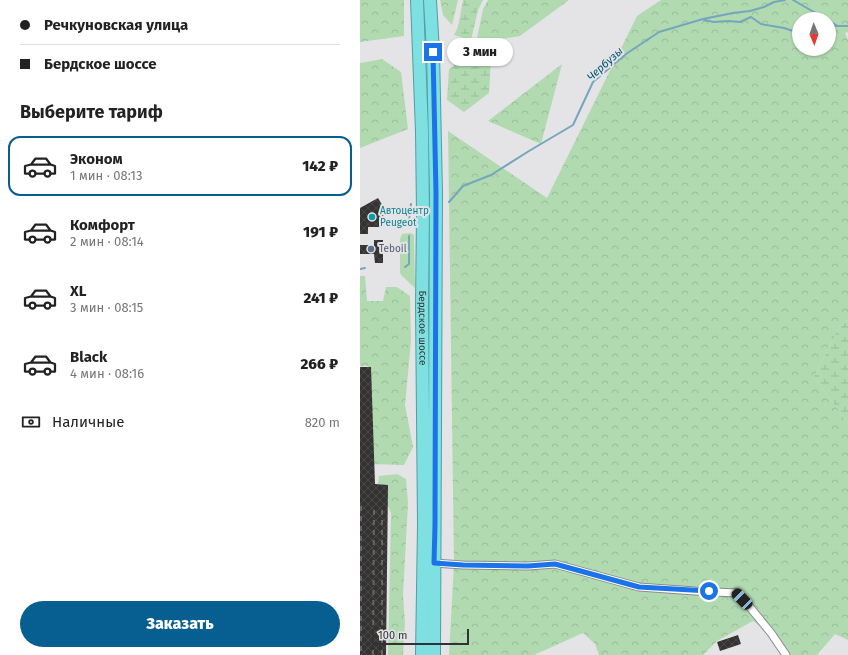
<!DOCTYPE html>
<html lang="ru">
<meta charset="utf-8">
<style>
:root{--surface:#fff;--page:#f6f6f6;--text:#222;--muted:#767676;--line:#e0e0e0;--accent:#075e90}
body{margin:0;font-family:"Fira Sans",sans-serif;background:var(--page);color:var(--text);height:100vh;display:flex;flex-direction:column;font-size:15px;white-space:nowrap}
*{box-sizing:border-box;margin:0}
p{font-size:13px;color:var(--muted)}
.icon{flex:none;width:22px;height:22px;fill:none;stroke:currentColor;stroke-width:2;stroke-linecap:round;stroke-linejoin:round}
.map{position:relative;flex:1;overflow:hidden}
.drawer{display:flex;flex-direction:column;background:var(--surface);width:360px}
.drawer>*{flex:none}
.guide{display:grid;align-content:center;height:88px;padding:0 20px;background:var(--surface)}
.needle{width:26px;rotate:178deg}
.controls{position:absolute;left:432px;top:12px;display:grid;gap:8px}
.controls a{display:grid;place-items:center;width:44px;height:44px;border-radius:50%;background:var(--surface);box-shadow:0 1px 3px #0004;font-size:20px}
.scale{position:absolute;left:12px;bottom:10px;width:97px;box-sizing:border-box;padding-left:4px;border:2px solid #323234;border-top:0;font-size:11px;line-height:14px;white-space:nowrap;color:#323234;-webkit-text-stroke:3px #e4e4e7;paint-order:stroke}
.end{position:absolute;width:18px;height:18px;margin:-9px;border:5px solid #1a73e8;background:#fff;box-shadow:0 0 0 2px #fff}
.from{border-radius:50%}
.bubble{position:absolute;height:28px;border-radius:14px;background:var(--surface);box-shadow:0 1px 3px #0004;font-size:13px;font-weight:800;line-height:28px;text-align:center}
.car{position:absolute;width:12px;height:24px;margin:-12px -6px;border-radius:5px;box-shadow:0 0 3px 1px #0007;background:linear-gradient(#222 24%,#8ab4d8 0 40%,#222 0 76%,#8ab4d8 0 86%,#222 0)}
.guide b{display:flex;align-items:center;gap:14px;height:38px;font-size:15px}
.guide b+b{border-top:1px solid var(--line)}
.guide i{width:10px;height:10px;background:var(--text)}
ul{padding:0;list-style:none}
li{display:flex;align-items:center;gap:12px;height:60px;margin:0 8px 6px;padding:0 12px;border:2px solid transparent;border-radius:12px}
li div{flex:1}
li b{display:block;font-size:15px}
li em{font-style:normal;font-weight:800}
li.on{border-color:var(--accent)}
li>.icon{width:36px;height:36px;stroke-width:1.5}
h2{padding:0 20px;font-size:18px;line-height:48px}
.pay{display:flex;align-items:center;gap:10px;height:44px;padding:0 20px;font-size:15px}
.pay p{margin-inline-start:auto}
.cta{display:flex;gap:8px;margin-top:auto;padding:8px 20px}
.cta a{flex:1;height:46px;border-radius:24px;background:var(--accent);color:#fff;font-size:16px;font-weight:800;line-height:46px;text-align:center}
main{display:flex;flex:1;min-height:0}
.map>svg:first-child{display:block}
.grass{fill:#b1dab1}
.forest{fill:url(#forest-crowns);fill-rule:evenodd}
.wetland{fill:url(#wetland-marsh)}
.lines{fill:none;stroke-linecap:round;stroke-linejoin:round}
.stream{stroke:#74a6bd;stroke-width:2}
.building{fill:url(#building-cross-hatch)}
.minor-casing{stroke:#8b8b8e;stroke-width:9}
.trunk-casing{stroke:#4f9fa0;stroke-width:14}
.minor{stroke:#fff;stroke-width:7}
.trunk{stroke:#7fe0e2;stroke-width:12}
.rail{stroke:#666668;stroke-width:2;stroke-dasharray:5 5;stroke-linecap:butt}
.route{stroke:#1a73e8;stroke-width:5}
.culture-dot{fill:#0f9aa8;stroke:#e4e4e7;stroke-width:1.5}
.service-dot{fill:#5c6f8a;stroke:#e4e4e7;stroke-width:1.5}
.labels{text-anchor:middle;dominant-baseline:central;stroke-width:4;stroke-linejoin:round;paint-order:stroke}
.culture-label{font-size:10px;fill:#0d838f;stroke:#e4e4e7;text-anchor:start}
.service-label{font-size:10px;fill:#4e5e75;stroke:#e4e4e7;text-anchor:start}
.street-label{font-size:10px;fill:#323234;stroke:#e4e4e7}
.water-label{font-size:11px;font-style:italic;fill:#02546f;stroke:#e4e4e7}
</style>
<main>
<section class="drawer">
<div class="guide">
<b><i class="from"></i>Речкуновская улица</b>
<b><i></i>Бердское шоссе</b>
</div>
<h2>Выберите тариф</h2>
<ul>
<li class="on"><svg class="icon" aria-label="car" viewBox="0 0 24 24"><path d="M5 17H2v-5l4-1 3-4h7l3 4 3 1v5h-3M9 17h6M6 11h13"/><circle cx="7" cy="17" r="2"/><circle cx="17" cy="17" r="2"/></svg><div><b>Эконом</b><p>1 мин · 08:13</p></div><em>142 ₽</em></li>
<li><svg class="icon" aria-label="car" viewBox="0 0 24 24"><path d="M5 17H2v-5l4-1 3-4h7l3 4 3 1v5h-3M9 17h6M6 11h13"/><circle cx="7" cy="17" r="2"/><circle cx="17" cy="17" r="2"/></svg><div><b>Комфорт</b><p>2 мин · 08:14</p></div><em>191 ₽</em></li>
<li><svg class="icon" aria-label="car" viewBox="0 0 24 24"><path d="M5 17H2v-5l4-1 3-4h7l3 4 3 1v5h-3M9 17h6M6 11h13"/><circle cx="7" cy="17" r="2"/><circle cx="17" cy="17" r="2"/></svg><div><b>XL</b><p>3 мин · 08:15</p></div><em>241 ₽</em></li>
<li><svg class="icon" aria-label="car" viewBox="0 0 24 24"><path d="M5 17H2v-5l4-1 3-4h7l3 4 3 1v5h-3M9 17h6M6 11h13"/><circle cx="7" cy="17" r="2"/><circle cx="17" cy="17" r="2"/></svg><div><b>Black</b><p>4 мин · 08:16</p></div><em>266 ₽</em></li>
</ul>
<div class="pay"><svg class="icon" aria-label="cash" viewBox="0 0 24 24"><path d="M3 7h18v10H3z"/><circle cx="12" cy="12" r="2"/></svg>Наличные<p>820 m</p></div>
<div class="cta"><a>Заказать</a></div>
</section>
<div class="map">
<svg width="488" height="655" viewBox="0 0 488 655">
<defs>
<pattern id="forest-crowns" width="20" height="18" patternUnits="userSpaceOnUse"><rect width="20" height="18" fill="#b1dab1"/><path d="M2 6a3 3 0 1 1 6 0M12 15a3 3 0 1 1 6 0" fill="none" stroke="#99bc99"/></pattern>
<pattern id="wetland-marsh" width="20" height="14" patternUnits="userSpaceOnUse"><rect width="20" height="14" fill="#b1dab1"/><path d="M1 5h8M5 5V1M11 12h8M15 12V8" fill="none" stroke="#99bc99"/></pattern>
<pattern id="building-cross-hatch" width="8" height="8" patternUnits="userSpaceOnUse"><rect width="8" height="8" fill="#353331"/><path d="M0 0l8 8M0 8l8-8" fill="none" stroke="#4a4847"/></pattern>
</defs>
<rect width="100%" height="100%" fill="#e4e4e7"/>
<path class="grass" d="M51 233 54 235 55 288 42 276 40 273V239L42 234Z"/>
<path class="forest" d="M0 0H44V36L0 42Z
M80 0H98L92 25 83 15Z
M128 0H209L160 36 116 43 123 9Z
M301 0H488V32L485 33 488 40V320L479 327 454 377 488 423V640L475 634 457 655H421L422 650 413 636 393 621 357 641 343 655H239L235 644 223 633 174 655H89L94 564 88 131 187 198 277 16ZM439 19H469V49H439Z
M22 59 41 72 48 129 0 148V63Z
M202 64 181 144 128 121Z
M0 276H5L7 301H23L26 287H37L50 296 51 341 45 405 53 447 44 465 9 464 8 366H0Z
M37 474 46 479 48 503 43 595 45 623 43 655H28L31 513 18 484 19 476Z"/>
<path class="wetland" d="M103 0H123L118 10 111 40 94 35 98 27Z
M107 56 131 59 129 93 104 112 87 100 89 69Z
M488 320V423L454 377 479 327Z"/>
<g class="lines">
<path class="stream" d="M433 0 466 19
M344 20 354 22 368 21 380 22 391 17 401 24 424 28 433 31H439
M469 21 478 26H488
M469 26H478
M89 202 103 186 131 175 169 151 213 125 233 82 266 54 299 32 343 19 373 13 390 11 404 7 414 2 425 0
M49 219 51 204
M45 267 49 264V236
M0 269 5 268"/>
</g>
<path class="building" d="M18 198 24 208 23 227H8V234H0V208Z
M14 240H23V263H15L14 254H0V245H14Z
M0 367H11L15 484 28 485 26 655H0Z
M378 635 381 644 360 651 357 642Z"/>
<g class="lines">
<defs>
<path id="minor" d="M74 563 103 565 168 566 195 564 279 587 335 591 376 593 389 606 411 633 426 655"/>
<g id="trunk">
<path id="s1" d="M57 0 62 132 63 213 62 307 64 525 62 655"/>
<path d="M70 0 73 52 76 193 74 655"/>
</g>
</defs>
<use href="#minor" class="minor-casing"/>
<use href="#trunk" class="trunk-casing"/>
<use href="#minor" class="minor"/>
<use href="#trunk" class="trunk"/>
<path class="rail" d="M1 506V655
M13 655 14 505
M22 655V505"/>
</g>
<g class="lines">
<path class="route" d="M73 52 76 193 75 525 74 563 103 565 168 566 195 564 279 587 349 591"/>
</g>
<circle class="culture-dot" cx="12" cy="217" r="4"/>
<circle class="service-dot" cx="11" cy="249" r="4"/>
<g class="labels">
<g class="culture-label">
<text x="20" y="211">Автоцентр<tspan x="20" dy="12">Peugeot</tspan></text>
</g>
<g class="service-label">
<text x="19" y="249">Teboil</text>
</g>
<g class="street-label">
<text stroke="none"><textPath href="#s1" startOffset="328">Бердское шоссе</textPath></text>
</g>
<g class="water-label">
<text transform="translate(245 64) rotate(-42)">Чербузы</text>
</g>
</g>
</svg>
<div class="controls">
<a><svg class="needle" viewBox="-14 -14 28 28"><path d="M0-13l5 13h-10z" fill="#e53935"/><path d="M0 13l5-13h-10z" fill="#767676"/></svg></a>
</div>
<div class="scale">100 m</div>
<i class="end from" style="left:349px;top:591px"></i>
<i class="end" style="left:73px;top:52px"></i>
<div class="bubble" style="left:87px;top:38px;width:66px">3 мин</div>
<i class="car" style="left:382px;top:599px;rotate:316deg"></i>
</div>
</main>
